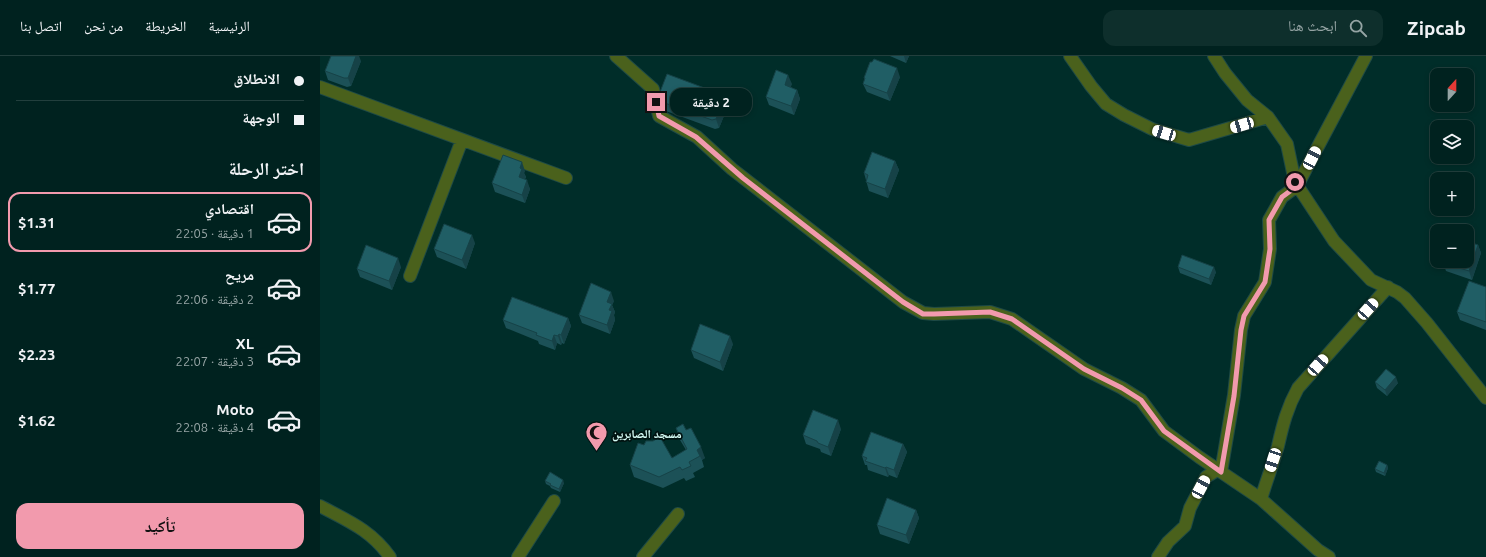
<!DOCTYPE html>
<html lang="ar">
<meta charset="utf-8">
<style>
:root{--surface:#00221f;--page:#0e2f2c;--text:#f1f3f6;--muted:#95a4a4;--line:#223f3d;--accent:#f29aad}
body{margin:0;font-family:Ubuntu,"Noto Naskh Arabic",sans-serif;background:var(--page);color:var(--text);direction:rtl;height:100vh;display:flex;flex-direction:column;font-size:15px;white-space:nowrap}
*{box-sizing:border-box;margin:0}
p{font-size:13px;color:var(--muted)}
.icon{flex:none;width:22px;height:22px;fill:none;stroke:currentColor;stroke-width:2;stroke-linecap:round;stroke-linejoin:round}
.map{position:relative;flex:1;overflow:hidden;direction:ltr}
.details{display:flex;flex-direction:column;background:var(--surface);width:320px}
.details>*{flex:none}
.banner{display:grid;align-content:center;height:88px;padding:0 16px;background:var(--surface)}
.needle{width:26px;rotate:21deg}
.tools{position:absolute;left:1110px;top:12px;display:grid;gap:8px}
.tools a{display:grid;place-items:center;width:44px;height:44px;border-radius:8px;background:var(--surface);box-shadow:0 2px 6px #0003,0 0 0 1px var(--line);font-size:20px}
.end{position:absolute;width:18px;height:18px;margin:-9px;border:5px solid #f29aad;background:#111;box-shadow:0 0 0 2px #111}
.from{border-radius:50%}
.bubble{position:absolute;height:28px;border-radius:12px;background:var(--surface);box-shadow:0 2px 6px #0003,0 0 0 1px var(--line);font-size:13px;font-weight:700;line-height:28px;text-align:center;direction:rtl}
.car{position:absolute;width:12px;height:24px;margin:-12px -6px;border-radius:5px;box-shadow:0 0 3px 1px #0007;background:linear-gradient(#fff 24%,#345 0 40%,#fff 0 76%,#345 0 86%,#fff 0)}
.banner b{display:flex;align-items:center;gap:14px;height:38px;font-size:15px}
.banner b+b{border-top:1px solid var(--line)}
.banner i{width:10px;height:10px;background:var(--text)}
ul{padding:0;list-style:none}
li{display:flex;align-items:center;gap:12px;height:60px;margin:0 8px 6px;padding:0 8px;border:2px solid transparent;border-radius:12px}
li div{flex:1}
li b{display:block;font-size:15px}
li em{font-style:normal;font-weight:700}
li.selected{border-color:var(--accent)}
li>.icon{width:36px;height:36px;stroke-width:1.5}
h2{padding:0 16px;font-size:18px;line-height:48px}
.primary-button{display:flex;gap:8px;margin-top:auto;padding:8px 16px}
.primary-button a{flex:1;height:46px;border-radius:12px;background:var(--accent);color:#111;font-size:16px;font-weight:700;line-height:46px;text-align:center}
header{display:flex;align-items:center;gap:24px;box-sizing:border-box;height:56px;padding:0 20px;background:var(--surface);border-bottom:1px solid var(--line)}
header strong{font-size:19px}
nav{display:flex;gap:22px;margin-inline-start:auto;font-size:14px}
.search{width:280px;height:36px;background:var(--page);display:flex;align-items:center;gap:10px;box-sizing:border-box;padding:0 14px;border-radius:12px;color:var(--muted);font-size:15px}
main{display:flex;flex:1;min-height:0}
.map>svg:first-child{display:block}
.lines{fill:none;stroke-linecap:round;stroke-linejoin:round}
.minor-casing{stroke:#1e4a46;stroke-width:14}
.minor{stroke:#4a611c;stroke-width:12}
.wall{fill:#1c5157}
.shaded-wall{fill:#164247}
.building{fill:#205e65;stroke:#164247}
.route{stroke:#f29aad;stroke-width:5}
.labels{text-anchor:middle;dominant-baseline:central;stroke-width:3.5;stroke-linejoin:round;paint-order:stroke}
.poi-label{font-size:12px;font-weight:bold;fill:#d5fbf5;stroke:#001311;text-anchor:start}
</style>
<header>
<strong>Zipcab</strong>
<div class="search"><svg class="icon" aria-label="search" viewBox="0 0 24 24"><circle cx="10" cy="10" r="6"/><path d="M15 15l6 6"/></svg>ابحث هنا</div>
<nav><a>الرئيسية</a><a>الخريطة</a><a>من نحن</a><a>اتصل بنا</a></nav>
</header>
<main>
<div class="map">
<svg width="1166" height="501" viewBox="0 0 1166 501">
<rect width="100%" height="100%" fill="#002d29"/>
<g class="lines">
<defs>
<path id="minor" d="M296 0 333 33 339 60 377 81 412 113 583 246 603 257 614 258 670 256 692 263 764 313 802 332 821 344 844 375 879 401 941 443 998 494 1009 501
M750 0 771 30 786 48 804 59 832 73 869 84 948 61
M894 0 905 17 927 44 948 61 967 88 975 126 1014 185 1051 224 1077 236 1085 242 1107 267 1166 342
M0 31 246 122
M90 220 142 84
M901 416 914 339 921 274 924 260 945 226 950 193 949 164 962 141 977 130 1046 0
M941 443C946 426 953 408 958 390 963 368 967 352 978 332L1068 231
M0 450C28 465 51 474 70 501
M198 501 234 445
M323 501 358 458
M838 501 848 486 865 470 870 452 886 421 897 414"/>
</defs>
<use href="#minor" class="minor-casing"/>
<use href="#minor" class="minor"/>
</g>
<path class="wall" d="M570 0H589L586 7Z
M41 5 31 30 27 31 8 24 5 15Z
M580 21 570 45 547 36 543 28 545 24 544 22Z
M472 28 470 31 477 34 480 43 474 59 449 49 446 41Z
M342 46 409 48 399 72 395 73 346 55Z
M575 105 579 114 568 142 549 135 544 117Z
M205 115 204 117 206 121 205 123 210 133 205 147 175 136 172 127Z
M155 187 146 213 117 201 114 193Z
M1158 189 1161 197 1152 224 1126 215 1123 207Z
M81 211 72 234 40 221 37 213Z
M858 211 896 216 891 229 860 217Z
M1166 231V274L1140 264 1137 256Z
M294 245 292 249 295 256 294 259 295 264 290 278 262 267 259 259Z
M248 262 251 270 244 288 242 287 241 289 237 287 235 294 219 288 218 285 186 272 183 264Z
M413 288 403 315 374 302 371 294Z
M1055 326 1078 327 1067 340 1057 332Z
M356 372 366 374 385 402 382 404 384 411 373 417 375 421 366 425 364 422 343 432 314 421 310 409 352 402 366 394 360 384Z
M521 373 511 400 501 396 500 393 486 388 483 379Z
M583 388 587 396 577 422 569 419 568 421 548 414 547 409H545L542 400Z
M1067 409 1068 412 1065 420 1056 416 1055 413Z
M225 425 244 427 240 436 231 432 230 430 226 428Z
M596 454 599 462 589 488 560 478 557 469Z"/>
<path class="shaded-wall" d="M36 0H39L41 5 31 30 28 22Z
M584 0H589L586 7Z
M577 12 580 21 570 45 567 37Z
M468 19 472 28 468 38 465 29Z
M477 34 480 43 474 59 471 50Z
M406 40 409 48 399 72 396 63Z
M575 105 579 114 568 142 565 133Z
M202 106 205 115 204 117 206 121 202 130 199 121 200 112Z
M207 124 210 133 205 147 202 139Z
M152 179 155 187 146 213 142 204Z
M1158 189 1161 197 1152 224 1149 215Z
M78 202 81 211 72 234 69 225Z
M894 211 896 216 891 229 889 223Z
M291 236 294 245 292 249 295 256 294 259 295 264 290 278 287 269V246Z
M248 262 251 270 244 288 241 279Z
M239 278 242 287 241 289 238 280Z
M234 279 237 287 235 294 232 285Z
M410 280 413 288 403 315 400 306Z
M1076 321 1078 327 1067 340 1065 334Z
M518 364 521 373 511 400 508 391Z
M583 388 587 396 577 422 574 414Z
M381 391 385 402 382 404 377 394Z
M1067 409 1068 412 1065 420 1064 417Z
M566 411 569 419 568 421 565 412Z
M243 424 244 427 240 436 239 433Z
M596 454 599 462 589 488 586 479Z"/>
<path class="building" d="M11 0H36L28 22H24L5 15Z
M554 3 577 12 567 37 543 28 545 22H544L550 6H552Z
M456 14 468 19 465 29 477 34 471 50 446 41Z
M347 18 406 40 396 63 392 64 342 46 340 36Z
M552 96 575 105 565 133 546 126 548 119 544 117Z
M183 99 202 106 200 112 202 113 199 121 207 124 202 139 172 127Z
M124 168 152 179 142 204 114 193Z
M1147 185 1158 189 1149 215 1123 207 1124 205H1147Z
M46 189 78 202 69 225 37 213Z
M862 199 894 211 889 223 858 211Z
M1149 225 1166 231V266L1137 256Z
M271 227 291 236 287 246 292 248 289 254 292 255 287 269 259 259Z
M192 241 248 262 241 279 239 278 238 280 234 279 232 285 216 279 217 277 183 264Z
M380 268 410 280 400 306 371 294Z
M1066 313 1076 321 1065 334 1055 326Z
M493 354 518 364 508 391 498 387 497 385 483 379Z
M363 368 366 374 371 372 381 391 377 394 380 400 369 406 371 410 362 414 360 411 339 421 310 409 318 387 324 389 326 385H333L340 381 352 402 367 393 356 372Z
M551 376 583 388 574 414 566 411 565 412 545 405 547 402 542 400Z
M1059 405 1067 409 1064 417 1055 413Z
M230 416 243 424 239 433 230 429 231 428 225 425Z
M567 442 596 454 586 479 557 469Z"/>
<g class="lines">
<path class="route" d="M336 46 339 60 376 81 423 122 583 246 603 258H614L670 256 692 263 764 313 802 332 821 344 844 375 901 416 914 340 921 274 924 260 945 226 950 193 949 164 962 141 977 130 975 126"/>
</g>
<defs>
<symbol id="mosque-pin" viewBox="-11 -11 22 30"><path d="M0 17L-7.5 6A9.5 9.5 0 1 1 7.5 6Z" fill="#f29aad" stroke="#001311"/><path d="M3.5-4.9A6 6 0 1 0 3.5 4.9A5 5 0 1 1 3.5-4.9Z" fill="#111"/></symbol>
</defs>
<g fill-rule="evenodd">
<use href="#mosque-pin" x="264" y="364" width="25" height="34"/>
</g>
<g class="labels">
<g class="poi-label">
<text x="292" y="377">مسجد الصابرين</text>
</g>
</g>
</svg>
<div class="tools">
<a><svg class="needle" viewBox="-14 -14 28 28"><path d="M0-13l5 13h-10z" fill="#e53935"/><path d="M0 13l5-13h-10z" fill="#95a4a4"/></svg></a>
<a><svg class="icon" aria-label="layers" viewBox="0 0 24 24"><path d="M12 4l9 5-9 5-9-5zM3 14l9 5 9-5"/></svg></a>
<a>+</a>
<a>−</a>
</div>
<i class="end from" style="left:975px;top:126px"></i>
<i class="end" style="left:336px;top:46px"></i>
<div class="bubble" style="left:350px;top:32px;width:82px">2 دقيقة</div>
<i class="car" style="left:922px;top:69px;rotate:254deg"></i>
<i class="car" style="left:844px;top:77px;rotate:287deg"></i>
<i class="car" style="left:992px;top:102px;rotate:27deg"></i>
<i class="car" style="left:1048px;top:253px;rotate:42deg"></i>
<i class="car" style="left:998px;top:309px;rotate:42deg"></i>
<i class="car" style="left:953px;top:404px;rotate:198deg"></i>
<i class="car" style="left:881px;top:431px;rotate:28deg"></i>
</div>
<section class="details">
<div class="banner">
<b><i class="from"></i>الانطلاق</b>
<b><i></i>الوجهة</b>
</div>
<h2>اختر الرحلة</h2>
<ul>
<li class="selected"><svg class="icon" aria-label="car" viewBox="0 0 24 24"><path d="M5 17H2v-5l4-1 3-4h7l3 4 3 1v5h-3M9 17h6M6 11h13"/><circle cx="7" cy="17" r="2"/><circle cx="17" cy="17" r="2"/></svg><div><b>اقتصادي</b><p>1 دقيقة · 22:05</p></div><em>$1.31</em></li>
<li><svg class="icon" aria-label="car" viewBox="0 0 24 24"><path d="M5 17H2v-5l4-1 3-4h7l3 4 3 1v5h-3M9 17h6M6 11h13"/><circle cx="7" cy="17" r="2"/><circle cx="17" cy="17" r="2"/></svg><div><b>مريح</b><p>2 دقيقة · 22:06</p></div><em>$1.77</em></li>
<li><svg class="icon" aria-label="car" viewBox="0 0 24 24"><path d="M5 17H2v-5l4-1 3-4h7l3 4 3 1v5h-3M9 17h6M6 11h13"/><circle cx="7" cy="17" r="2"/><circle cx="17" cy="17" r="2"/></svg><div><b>XL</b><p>3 دقيقة · 22:07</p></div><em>$2.23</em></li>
<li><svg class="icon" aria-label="car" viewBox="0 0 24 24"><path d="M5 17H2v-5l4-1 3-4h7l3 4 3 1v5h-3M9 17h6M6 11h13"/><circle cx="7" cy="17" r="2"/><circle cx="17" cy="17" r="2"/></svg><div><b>Moto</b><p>4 دقيقة · 22:08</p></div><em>$1.62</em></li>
</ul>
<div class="primary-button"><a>تأكيد</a></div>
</section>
</main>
